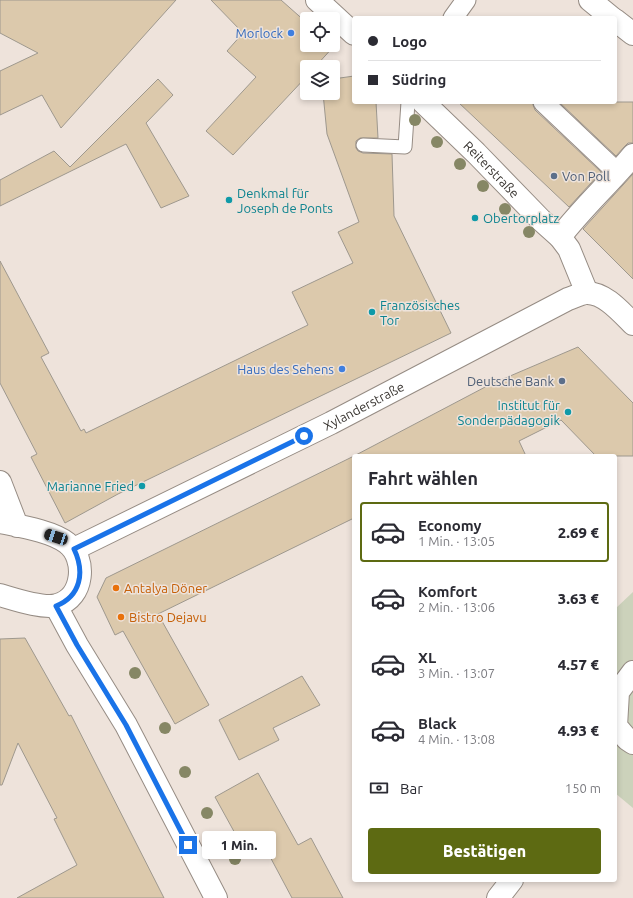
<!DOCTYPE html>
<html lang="de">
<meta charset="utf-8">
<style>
:root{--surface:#fff;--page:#f7f7f7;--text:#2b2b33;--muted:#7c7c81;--line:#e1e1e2;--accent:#5d6a12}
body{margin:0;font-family:Ubuntu,sans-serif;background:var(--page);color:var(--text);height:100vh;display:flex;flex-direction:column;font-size:15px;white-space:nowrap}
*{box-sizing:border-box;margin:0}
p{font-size:13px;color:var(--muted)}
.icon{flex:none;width:22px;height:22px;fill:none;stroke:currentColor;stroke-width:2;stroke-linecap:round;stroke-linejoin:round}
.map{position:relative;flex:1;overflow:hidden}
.drawer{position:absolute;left:352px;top:454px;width:265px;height:428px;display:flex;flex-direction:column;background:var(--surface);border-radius:4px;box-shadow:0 2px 6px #0003}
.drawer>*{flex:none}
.hud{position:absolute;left:352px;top:16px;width:265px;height:88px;border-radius:4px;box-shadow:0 2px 6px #0003;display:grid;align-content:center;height:88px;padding:0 16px;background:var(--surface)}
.buttons{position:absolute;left:300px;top:12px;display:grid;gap:8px}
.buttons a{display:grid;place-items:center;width:40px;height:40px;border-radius:4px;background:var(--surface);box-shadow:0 2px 6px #0003;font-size:20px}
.end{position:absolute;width:18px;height:18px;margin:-9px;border:5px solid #1a73e8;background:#fff;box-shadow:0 0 0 2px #fff}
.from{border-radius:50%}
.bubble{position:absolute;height:28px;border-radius:4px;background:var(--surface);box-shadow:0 2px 6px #0003;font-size:13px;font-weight:800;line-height:28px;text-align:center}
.car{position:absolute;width:12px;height:24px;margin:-12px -6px;border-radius:5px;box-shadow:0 0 3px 1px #0007;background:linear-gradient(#222 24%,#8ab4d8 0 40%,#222 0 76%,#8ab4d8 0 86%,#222 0)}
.hud b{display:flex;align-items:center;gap:14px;height:38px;font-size:15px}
.hud b+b{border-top:1px solid var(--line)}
.hud i{width:10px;height:10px;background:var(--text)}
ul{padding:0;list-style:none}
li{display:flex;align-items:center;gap:12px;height:60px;margin:0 8px 6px;padding:0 8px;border:2px solid transparent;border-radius:4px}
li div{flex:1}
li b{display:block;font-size:15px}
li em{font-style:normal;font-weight:800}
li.current{border-color:var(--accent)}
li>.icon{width:36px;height:36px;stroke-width:1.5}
h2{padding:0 16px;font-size:18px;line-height:48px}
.pay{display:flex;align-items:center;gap:10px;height:44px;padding:0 16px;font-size:15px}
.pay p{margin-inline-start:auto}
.primary-button{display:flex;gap:8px;margin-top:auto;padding:8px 16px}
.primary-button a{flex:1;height:46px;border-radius:4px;background:var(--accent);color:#fff;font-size:16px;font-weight:800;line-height:46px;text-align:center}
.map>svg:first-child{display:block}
.green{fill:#ccd2bb}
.building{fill:#dcc9ac;stroke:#9e988e}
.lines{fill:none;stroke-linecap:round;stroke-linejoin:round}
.service-casing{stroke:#968c84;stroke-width:15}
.pedestrian-casing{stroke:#968c84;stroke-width:21}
.minor-casing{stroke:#968c84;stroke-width:24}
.tertiary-casing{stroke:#968c84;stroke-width:24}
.service{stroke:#fff;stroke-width:13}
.pedestrian{stroke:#fff;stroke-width:19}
.minor{stroke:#fff;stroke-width:22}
.tertiary{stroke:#fff;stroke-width:22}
.tree{fill:#868765}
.route{stroke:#1a73e8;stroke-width:5}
.shop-dot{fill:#3f7fe0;stroke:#eee3db;stroke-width:1.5}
.service-dot{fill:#5c6f8a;stroke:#eee3db;stroke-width:1.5}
.culture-dot{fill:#0f9aa8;stroke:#eee3db;stroke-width:1.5}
.food-dot{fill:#e8710a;stroke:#eee3db;stroke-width:1.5}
.labels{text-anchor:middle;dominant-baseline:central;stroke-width:3;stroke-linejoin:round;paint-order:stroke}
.shop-label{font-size:13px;fill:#366cbe;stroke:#eee3db;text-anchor:end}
.street-label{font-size:13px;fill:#383430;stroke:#eee3db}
.service-label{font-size:13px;fill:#4e5e75;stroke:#eee3db;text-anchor:start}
.culture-label{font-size:13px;fill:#0d838f;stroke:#eee3db;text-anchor:start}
.food-label{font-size:13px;fill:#c56008;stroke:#eee3db;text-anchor:start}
</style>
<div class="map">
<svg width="633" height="898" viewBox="0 0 633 898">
<rect width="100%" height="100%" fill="#eee3db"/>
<path class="green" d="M633 592V808L615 793V609Z"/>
<path class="building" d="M0 0H176L61 128 42 95 0 115V71L38 53 0 33Z
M211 0H281L307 23V45H335L315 67H307V76L233 155 206 131 256 77 227 51 243 33Z
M354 76V102H376L378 138H360L356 141V148L358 151 363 153 392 154 394 216 451 333 118 494 65 523 31 457 37 454 0 383V261L49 353 41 357 81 431 84 429 86 433 308 325 292 292 353 263 338 232 359 222 327 134 323 93H333V79Z
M158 79 173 95 146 123 189 196 161 208 126 144 0 206V180L54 151 70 167Z
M458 102H532L535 110 601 172 569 207Z
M559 102H633V143H628L624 147 616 156Z
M633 174V279L583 229Z
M578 347 633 403V456H596L561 420 519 441 526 456H354L489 385Z
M354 456V518L158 614 209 705 175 724 123 631 115 635 97 597 106 578Z
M25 638 69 716 71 715 164 898H17L77 865 54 819 57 818 18 743 2 785H0V639Z
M302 676 320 705 273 728 279 740 239 760 219 720Z
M258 773 298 845 311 838 343 898H292L259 836 242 846 215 797Z"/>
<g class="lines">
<defs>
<path id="service" d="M363 145 405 147 408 102"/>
<path id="pedestrian" d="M453 18 466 0
M543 102 618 173"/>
<g id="minor">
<path d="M317 0 354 34"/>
<path d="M590 0 612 18"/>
<path d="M615 20 633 34"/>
<path id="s1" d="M423 102 476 153 541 220 560 237 569 249 587 293"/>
<path d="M560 237C582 208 610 183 633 155"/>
<path id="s2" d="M74 549 331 423 568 299C574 297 580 294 586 293 604 292 621 312 633 324"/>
<path d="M56 606 77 645 126 725 216 898"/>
<path d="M633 672 618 692 616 726 627 739 633 743"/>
<path d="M498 898 512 880"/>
</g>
<path id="tertiary" d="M0 482 17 526
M0 522C19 526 52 531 67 543 87 558 84 598 57 605 43 609 14 599 0 595"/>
</defs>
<use href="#service" class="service-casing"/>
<use href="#pedestrian" class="pedestrian-casing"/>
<use href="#minor" class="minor-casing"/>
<use href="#tertiary" class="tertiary-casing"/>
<use href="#service" class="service"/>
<use href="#pedestrian" class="pedestrian"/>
<use href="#minor" class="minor"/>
<use href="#tertiary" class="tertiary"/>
</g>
<g class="tree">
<circle cx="415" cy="120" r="6"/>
<circle cx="437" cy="142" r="6"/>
<circle cx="460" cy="164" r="6"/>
<circle cx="483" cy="186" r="6"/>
<circle cx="505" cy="209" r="6"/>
<circle cx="529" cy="232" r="6"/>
<circle cx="135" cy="673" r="6"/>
<circle cx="165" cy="728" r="6"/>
<circle cx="185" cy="772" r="6"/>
<circle cx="207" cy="813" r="6"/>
<circle cx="235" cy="859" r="6"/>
</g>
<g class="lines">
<path class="route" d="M188 845 126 725 77 645 56 606C81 596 85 572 74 549L304 436"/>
</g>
<g class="shop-dot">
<circle cx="291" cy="33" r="4"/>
<circle cx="342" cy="369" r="4"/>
</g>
<g class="service-dot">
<circle cx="554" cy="176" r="4"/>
<circle cx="562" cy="381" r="4"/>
</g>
<g class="culture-dot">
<circle cx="229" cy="200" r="4"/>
<circle cx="475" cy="218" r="4"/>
<circle cx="372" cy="312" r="4"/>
<circle cx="568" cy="412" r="4"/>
<circle cx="142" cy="486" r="4"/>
</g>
<g class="food-dot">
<circle cx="116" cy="588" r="4"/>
<circle cx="121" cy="617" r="4"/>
</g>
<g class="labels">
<g class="shop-label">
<text x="283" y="33">Morlock</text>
<text x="334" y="369">Haus des Sehens</text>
</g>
<g class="street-label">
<text stroke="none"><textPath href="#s1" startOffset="96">Reiterstraße</textPath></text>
<text stroke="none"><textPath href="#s2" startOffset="323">Xylanderstraße</textPath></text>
</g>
<g class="service-label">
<text x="562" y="176">Von Poll</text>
<text x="554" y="381" text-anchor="end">Deutsche Bank</text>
</g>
<g class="culture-label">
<text x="237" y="193">Denkmal für<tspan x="237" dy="15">Joseph de Ponts</tspan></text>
<text x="483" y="218">Obertorplatz</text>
<text x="380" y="305">Französisches<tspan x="380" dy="15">Tor</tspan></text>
<text x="560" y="405" text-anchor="end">Institut für<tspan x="560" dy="15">Sonderpädagogik</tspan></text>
<text x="134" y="486" text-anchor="end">Marianne Fried</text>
</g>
<g class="food-label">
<text x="124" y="588">Antalya Döner</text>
<text x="129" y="617">Bistro Dejavu</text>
</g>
</g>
</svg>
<div class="buttons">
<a><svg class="icon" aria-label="locate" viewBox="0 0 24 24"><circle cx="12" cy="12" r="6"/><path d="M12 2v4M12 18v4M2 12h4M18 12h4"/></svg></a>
<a><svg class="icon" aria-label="layers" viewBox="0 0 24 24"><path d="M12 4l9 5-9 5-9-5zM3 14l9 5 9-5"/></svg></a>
</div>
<i class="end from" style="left:304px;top:436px"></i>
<i class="end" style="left:188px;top:845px"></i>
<div class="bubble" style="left:202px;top:831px;width:74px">1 Min.</div>
<i class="car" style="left:56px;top:537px;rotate:288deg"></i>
<div class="hud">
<b><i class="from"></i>Logo</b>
<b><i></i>Südring</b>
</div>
<section class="drawer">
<h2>Fahrt wählen</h2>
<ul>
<li class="current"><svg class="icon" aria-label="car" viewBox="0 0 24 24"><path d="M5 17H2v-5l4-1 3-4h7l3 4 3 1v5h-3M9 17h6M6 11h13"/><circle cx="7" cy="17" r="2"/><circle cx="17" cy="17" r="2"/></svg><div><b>Economy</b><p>1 Min. · 13:05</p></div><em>2.69 €</em></li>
<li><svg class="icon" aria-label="car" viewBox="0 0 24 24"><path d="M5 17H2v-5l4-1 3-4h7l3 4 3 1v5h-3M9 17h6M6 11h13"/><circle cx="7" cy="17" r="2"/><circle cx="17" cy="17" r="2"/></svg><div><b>Komfort</b><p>2 Min. · 13:06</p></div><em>3.63 €</em></li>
<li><svg class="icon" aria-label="car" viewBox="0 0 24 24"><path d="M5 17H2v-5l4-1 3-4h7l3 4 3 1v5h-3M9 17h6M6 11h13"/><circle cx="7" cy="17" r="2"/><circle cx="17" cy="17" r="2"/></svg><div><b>XL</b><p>3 Min. · 13:07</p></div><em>4.57 €</em></li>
<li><svg class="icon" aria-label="car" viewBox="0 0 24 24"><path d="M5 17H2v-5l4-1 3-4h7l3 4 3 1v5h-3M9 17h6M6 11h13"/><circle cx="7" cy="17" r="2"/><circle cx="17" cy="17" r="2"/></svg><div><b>Black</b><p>4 Min. · 13:08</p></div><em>4.93 €</em></li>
</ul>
<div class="pay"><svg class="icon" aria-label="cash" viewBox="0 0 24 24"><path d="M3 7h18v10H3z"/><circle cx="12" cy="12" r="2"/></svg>Bar<p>150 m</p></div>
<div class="primary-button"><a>Bestätigen</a></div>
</section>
</div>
